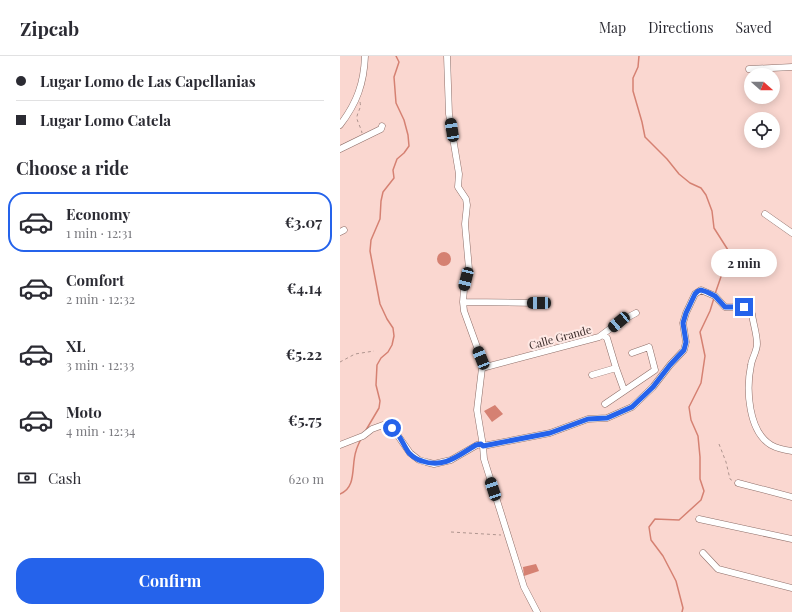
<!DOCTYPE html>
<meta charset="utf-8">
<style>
:root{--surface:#fff;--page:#f7f7f7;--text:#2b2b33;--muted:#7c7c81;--line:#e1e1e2;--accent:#2563eb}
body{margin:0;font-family:"Playfair Display",serif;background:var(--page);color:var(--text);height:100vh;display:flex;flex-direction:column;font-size:15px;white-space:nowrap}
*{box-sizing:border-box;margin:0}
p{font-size:13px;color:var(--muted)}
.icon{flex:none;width:22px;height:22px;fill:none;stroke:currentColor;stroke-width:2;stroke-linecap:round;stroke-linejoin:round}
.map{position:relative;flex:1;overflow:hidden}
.details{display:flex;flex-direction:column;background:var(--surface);width:340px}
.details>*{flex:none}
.guide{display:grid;align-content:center;height:88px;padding:0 16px;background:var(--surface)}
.needle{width:26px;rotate:111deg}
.controls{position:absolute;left:404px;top:12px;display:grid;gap:8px}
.controls a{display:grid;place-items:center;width:36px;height:36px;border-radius:50%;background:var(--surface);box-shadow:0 2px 10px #0003;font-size:20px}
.end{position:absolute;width:18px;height:18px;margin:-9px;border:5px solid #2563eb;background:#fff;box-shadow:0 0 0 2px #fff}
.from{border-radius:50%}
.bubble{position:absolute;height:28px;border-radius:14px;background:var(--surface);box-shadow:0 2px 10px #0003;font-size:13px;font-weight:700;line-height:28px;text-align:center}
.car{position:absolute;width:12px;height:24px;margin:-12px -6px;border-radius:5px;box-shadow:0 0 3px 1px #0007;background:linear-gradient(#222 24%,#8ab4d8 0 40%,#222 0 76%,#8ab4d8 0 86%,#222 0)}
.guide b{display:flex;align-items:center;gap:14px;height:38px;font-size:15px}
.guide b+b{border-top:1px solid var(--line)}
.guide i{width:10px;height:10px;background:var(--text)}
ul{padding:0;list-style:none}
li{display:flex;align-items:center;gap:12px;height:60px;margin:0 8px 6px;padding:0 8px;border:2px solid transparent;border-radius:16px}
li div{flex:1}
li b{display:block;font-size:15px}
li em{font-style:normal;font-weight:700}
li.on{border-color:var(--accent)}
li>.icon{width:36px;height:36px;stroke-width:1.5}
h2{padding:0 16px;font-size:18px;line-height:48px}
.pay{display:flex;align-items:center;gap:10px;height:44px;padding:0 16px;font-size:15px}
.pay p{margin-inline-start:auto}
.cta{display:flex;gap:8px;margin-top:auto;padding:8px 16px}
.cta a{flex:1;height:46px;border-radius:16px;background:var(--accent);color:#fff;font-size:16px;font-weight:700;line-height:46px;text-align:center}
header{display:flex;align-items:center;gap:24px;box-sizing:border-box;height:56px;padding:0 20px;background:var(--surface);border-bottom:1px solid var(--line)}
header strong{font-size:19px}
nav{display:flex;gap:22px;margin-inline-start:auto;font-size:14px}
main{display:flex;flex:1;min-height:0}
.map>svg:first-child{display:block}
.water{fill:#d58172}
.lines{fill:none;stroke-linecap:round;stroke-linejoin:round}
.stream{stroke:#d58172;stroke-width:1.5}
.minor-casing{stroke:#8d6e68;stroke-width:7}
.path{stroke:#af958f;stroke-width:1;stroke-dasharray:3 3;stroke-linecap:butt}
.minor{stroke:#fff;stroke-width:6}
.route{stroke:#2563eb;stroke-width:5}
.labels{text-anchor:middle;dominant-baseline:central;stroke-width:4;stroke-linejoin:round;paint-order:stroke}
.street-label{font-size:11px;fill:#372927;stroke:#fee8e4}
</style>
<header>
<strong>Zipcab</strong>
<nav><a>Map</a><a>Directions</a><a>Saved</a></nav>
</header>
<main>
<section class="details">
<div class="guide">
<b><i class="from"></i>Lugar Lomo de Las Capellanias</b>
<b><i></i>Lugar Lomo Catela</b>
</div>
<h2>Choose a ride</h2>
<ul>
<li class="on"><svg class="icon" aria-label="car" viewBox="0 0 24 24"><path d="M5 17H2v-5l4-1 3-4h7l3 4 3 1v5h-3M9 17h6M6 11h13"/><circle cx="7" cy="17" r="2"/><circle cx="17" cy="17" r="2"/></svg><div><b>Economy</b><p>1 min · 12:31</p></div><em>€3.07</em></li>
<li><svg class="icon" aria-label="car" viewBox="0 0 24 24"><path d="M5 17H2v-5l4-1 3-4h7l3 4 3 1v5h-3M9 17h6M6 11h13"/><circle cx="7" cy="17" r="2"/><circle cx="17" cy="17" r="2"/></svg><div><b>Comfort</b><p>2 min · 12:32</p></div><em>€4.14</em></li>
<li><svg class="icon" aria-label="car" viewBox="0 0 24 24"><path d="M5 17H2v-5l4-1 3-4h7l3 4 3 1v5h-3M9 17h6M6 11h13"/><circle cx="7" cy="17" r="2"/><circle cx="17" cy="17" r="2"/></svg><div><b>XL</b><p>3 min · 12:33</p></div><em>€5.22</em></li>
<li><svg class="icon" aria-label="car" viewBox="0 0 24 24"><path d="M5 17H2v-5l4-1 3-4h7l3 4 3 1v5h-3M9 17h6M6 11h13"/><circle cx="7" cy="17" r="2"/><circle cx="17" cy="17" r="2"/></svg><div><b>Moto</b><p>4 min · 12:34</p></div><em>€5.75</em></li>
</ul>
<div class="pay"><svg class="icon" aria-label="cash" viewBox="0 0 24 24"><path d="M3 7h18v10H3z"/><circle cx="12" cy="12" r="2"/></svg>Cash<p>620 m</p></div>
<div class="cta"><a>Confirm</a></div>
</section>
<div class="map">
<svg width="452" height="556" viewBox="0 0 452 556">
<rect width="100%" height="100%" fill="#fad7d0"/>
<path class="water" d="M97 203a7 7 0 1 1 14 0a7 7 0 1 1-14 0Z
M155 349 163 358 152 366 144 355Z
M196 508 199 515 184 520 183 511Z"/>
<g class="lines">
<path class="stream" d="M299 0 298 11 293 22V35L302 66 305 81 327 103 339 118 350 127 361 132 366 139 372 155 374 172 388 194 384 212 375 238
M26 374 39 352 40 345 36 329 37 309 41 302 48 296 52 289 54 280 53 272 47 263 40 248 30 195 31 184 40 163 41 145 43 136 54 122 53 114 57 103 64 97 69 90 68 79 64 64 56 47 54 21 59 6 56 0
M0 438C17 432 11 409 16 395 17 391 19 387 21 383
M342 556 343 552 336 525 323 500 311 484 309 471 315 463 339 464 361 444 364 435 360 423V401L358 380 351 364 349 351 361 327 365 300 360 276 370 255 374 242"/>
<defs>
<path id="minor" d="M107 0 109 58 119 118 118 131 126 143 127 149 125 168 129 213 124 233 123 246 124 255 141 302 142 312 137 354 143 390 144 403 184 531 197 556
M409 13 452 11
M0 69C17 47 24 27 25 0
M0 93 41 73 42 70
M425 158 452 177
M0 176 4 174
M123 246 199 247
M263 279 267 282 276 312 284 334
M142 312 259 281 279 266 296 257
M252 319 276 312
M265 348 315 314 309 291 292 297
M0 389 23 380 32 373 43 369 50 370 54 374 70 397 79 404 86 406 94 408 111 404 137 389 141 388 143 390 210 377 248 363 267 362 292 351 313 331 330 309 344 294 346 286 343 267 346 257 355 238 361 234 375 240 385 251C395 253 406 246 412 258 413 267 417 278 417 288 417 295 412 302 411 309 406 333 408 375 431 389 438 393 445 394 452 395
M398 427 452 441
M359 463 452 483
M363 497 378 513 452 532"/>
</defs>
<use href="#minor" class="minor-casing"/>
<path class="path" d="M20 46C22 53 16 57 17 63 18 67 21 72 22 77
M0 306 15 298 34 295
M379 388 386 406 390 423 393 425
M111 476 161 479"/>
<use href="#minor" class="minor"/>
</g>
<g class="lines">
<path class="route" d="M52 372C60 378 63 389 69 397 73 401 78 404 82 405 104 413 119 399 136 389L141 388 143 390 210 377 248 363 267 362 292 351 313 331 330 309 344 294 346 286 343 267 346 257 355 238 358 235 361 234 367 236 375 240 385 251H404"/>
</g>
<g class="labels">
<g class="street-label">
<text transform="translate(220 281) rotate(-15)">Calle Grande</text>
</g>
</g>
</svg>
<div class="controls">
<a><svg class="needle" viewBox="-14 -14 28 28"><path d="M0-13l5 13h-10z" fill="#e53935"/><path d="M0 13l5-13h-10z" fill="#7c7c81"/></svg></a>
<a><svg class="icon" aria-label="locate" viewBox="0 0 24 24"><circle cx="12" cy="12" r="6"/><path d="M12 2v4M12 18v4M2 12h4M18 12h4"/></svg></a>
</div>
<i class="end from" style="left:52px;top:372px"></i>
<i class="end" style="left:404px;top:251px"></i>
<div class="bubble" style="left:371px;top:193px;width:66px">2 min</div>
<i class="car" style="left:112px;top:74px;rotate:351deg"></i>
<i class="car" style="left:126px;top:223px;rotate:194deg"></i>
<i class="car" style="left:199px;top:247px;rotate:270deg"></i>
<i class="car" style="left:279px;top:266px;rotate:230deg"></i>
<i class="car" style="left:141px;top:302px;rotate:338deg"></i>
<i class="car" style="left:153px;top:433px;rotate:342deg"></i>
</div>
</main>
